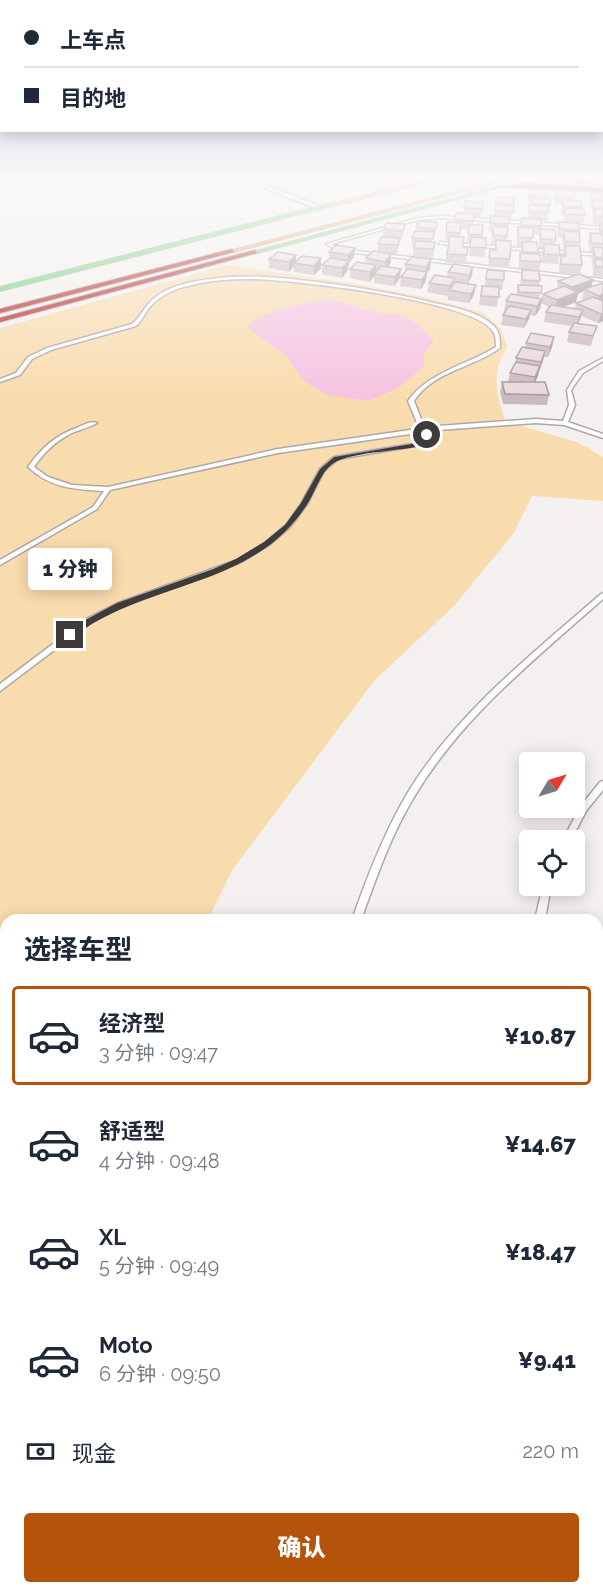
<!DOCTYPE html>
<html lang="zh">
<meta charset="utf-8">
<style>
:root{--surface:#fff;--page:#f2f2f3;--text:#1f2937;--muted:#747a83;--line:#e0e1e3;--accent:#b45309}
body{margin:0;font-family:Raleway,"Noto Sans SC",sans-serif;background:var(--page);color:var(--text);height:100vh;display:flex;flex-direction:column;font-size:22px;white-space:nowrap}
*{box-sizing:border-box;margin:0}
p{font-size:20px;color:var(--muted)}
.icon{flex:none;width:33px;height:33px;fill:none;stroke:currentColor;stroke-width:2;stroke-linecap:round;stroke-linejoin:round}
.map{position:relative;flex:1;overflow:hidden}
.details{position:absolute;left:0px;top:914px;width:603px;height:680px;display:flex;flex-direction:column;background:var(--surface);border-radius:18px 18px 0 0;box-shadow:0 3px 15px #0003}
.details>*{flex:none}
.guide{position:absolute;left:0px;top:0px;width:603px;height:132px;box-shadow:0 3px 15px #0003;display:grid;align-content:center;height:132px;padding:0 24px;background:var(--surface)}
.needle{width:39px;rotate:52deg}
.buttons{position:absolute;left:519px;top:752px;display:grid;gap:12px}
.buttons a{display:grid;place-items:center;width:66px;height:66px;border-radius:6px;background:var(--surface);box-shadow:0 3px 15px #0003;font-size:30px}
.end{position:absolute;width:27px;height:27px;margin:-14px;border:8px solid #3e3b3a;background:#fff;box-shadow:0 0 0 3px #fff}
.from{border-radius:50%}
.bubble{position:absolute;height:42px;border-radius:6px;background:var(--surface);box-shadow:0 3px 15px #0003;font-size:20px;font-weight:800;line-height:42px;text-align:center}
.guide b{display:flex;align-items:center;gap:21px;height:57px;font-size:22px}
.guide b+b{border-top:2px solid var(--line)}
.guide i{width:15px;height:15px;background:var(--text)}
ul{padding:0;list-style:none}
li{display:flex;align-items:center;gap:18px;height:99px;margin:0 12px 9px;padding:0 12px;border:3px solid transparent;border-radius:6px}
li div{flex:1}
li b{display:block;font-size:22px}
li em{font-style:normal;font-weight:800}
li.on{border-color:var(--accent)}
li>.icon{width:54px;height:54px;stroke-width:1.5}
h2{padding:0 24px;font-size:27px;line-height:72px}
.pay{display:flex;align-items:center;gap:15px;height:66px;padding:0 24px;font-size:22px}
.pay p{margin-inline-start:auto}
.cta{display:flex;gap:12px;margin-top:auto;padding:12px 24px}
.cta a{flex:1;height:69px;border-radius:6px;background:var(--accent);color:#fff;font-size:24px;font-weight:800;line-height:69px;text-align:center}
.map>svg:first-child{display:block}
.green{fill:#f9dcad}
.water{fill:#f6c3e1}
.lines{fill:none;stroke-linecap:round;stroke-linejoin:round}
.lane-casing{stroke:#ada9a8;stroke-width:3}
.street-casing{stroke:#ada9a8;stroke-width:4}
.fast-casing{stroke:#ada9a8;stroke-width:2}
.slow-casing{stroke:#ada9a8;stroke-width:2}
.jam-casing{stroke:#ada9a8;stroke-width:2}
.lane{fill:#fefdfd;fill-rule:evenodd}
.street{fill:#fefdfd;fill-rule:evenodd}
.fast{fill:#63d668;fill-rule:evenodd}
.slow{fill:#ff974d;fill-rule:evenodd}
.jam{fill:#b3261e;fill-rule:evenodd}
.wall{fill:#c9babc;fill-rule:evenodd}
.shaded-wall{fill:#a49799}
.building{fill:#ead8db;stroke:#a49799;stroke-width:1.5}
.route{fill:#3e3b3a}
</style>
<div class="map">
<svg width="603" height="1592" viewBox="0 0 603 1592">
<rect width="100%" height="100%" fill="#f5f0f0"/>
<path class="green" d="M227 265 351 283 425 297 482 312 501 329 507 347C490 376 497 391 505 421L577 442 603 457V501L532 496 514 533 454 606 374 681 233 869 208 919 6 920V1324L0 1336V328Z
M603 1259V1592H0V1433L6 1432V1587H597V1261Z"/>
<path class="water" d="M335 300C344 303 353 306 363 309 401 318 404 308 434 341L424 355V366L398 388 368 401 327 395 305 382 286 356 247 327C261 310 313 301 335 300Z"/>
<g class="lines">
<defs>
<path id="lane" d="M442 216 603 227V229L442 218 418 220 331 244 339 249 603 279V281L338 251 326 244 418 218Z
M440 242 603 254V256L439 244Z
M228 277C261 275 293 279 325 283 362 288 398 294 434 303 454 307 479 312 494 326 500 332 500 340 500 348 473 368 433 371 414 401L423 424 418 425 408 401C428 372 467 365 496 347 496 342 496 335 492 330 468 300 294 280 252 279 231 279 209 280 188 286 174 289 159 296 149 308 144 314 142 321 136 326L51 350 32 359 20 375 0 382V379L16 373 28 357 47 348 132 324C140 318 143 309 150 302 170 282 202 280 228 277Z
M603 358V361L583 373 571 390 575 405 568 422 603 434V438L564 425 536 423 438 430 278 453 110 490 97 509 0 565V560L93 507 104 491C74 489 52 489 28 467 42 447 56 435 79 427 85 424 91 421 97 423 90 427 82 429 74 432 57 440 45 451 34 467L48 477 72 485 108 487 278 449 438 426 536 419 563 421 569 405 567 390 579 371Z
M425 434 430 435 428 441 421 445 338 459 324 471 307 504 290 527 269 545 241 562 122 607 90 623 0 691V684L86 619 118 603 237 560 265 543 286 525 301 504 320 469 334 457 418 443 423 440Z
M603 593V599C535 659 461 718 414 797 391 835 376 878 361 920H352C367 877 384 833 407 794 455 714 532 654 601 594Z
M603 781V790L586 811 571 840H563L580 807 600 782Z
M543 885H551L545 920H535Z
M597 1025C603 1028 603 1036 603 1044 595 1041 597 1033 597 1025Z"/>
<path id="street" d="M238 177H246L324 208 318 209Z"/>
<path id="fast" d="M567 177 603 185V189L580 184Z
M498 186 503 187 257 253 252 252Z
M330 203 332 206 0 291V287Z"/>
<path id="slow" d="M438 177H446L330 207 327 205Z
M511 177H519L234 252 229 251Z"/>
<path id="jam" d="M526 183 603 188V192L497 187Z
M232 249 234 252 0 313V309Z
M255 250 257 253 0 322V318Z"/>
</defs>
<use href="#lane" class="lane-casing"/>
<use href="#street" class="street-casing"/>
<use href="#fast" class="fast-casing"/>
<use href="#slow" class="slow-casing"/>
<use href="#jam" class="jam-casing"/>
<use href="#lane" class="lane"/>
<use href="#street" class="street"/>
<use href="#fast" class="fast"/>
<use href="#slow" class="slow"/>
<use href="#jam" class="jam"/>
</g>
<path class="wall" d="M529 189 547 196 546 199 550 205 547 221H541V229L556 240 555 244 560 255 558 264 542 263V253L543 248H539V235L533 234 532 242 538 253V254L541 262 539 271 540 281 539 285 542 286 539 299H541L543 294 557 289 558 281 578 274 559 273V265L561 256H563L564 250 562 238 557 237V231L559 222H563L564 215H561L562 205 554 204V198L556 190 575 197 574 201 582 207 581 209 585 215 583 224H578L580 242 579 246 582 265 580 274 593 280 591 287 603 283V321L598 323 581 316 578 323 594 336 591 346 567 342 569 332 572 326 544 322 546 312 549 307 541 303 540 309 535 316 529 315 524 328 501 325 503 315 505 311H504L506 301 516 295 518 285H520L522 270H518L522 246H517V236L518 227 520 228 522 218H528L529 205H531V203H527ZM584 291 582 299 585 300 576 303 575 309 563 307 576 302 578 294Z
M591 193 603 194V277L593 276V267L591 256 592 252H590L588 242 590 233 598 234 600 225 593 224 592 208 590 207 589 201Z
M496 197 514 204 512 221 509 220 507 240 510 259 509 268 488 267 490 250H495V244H491L492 232 488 231 491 216H494Z
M465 201 483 209 481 217H474L473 225H483L482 238 486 248 484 257 469 256 471 243H467L468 229H461L460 237 467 255 466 264 445 263 449 241 445 240 447 222 454 223 456 213 463 214Z
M437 222 435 237H433L432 242H435L433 258 414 257 431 259 430 269 427 273 426 281 421 289 400 286 401 277 405 273V264L413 257 414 247 412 246V238L416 231V227Z
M405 224 402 239H400L397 254H390L391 263 388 267 400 278 394 286 374 283V276L370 282 350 278V269L365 263 366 258 377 252 378 244 383 237 384 229Z
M336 245 354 257 349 263 348 270 342 278 322 274V265L329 259V252Z
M321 258V268L314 275 294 272V266L289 272 269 268V259L296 261Z
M454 264 472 276 467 284 474 295 469 303 448 300V296L427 292 429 283 447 277 448 272Z
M487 270 504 280 502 290 499 289 497 307 479 305 482 286H485Z
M554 337 552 347 548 357H544L535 382 549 395 547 405 503 404 500 392 502 382H508L510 373 515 364 516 358 525 348 526 343Z"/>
<path class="shaded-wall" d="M355 248 354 257 349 263 348 270 342 278V268L348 262V255Z
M391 254V263L385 271V262Z
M296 255V263H294V266L289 272V262Z
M321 258V268L314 275V266Z
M431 259 430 269 427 273 426 281 421 289 422 280 425 276 426 267Z
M376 265V274H374V276L370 282V272Z
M473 267 472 276 467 284 469 275Z
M401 269 400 278 394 286 395 277Z
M593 280 591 289H584V291L578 294 576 302 555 310 557 300 570 295 572 287Z
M476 285 474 295 469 303 471 294Z
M603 294V303L596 305 599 296Z
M542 299 540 309 535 316 537 306Z
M531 310 529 319 524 328 526 319Z
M583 310 580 320 576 327 579 317Z
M603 313V321L598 323 601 314Z
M554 337 552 347 548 357 550 347Z
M545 351 543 361 539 372 541 362Z
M540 366 538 376 533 387 535 377Z"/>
<path class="building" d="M529 189 546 190 547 196 529 195Z
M556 190 574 191 575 197 556 196Z
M591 193 603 194V200L592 199Z
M496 197 514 198V204L496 203Z
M532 198 550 199V205L532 204Z
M562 200 581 201 582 207 563 206Z
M465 201 483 202V209L464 208Z
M593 201 603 202V208H594Z
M496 205 514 206V212L495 211Z
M529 205 548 206V212L529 211Z
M565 208 584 209 585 215 565 214Z
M594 209 603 210V216H595Z
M456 213 474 214V221L454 220Z
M491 216 509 217V224L490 223Z
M522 218 541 219V226L521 225Z
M418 221 437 222 436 229 416 227Z
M447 222 461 223 460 233 446 232Z
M559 222 578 223 579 230 559 229Z
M386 223 405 224 403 231 384 229Z
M600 224H603V231H600Z
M469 225H483L482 235 468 234Z
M493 226 508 227 507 236 493 235Z
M518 227 533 228V238L518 237Z
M540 229 555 230 556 240 541 239Z
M415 231 434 232 433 239 412 238Z
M564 231 579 232 580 242 565 241Z
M590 233 603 234V244L592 243Z
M450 236 464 237 463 247H468L467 255 447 254Z
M381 237 400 238 398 245 378 244Z
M471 237 486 238V248L470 247Z
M496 240 511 241 510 259 489 258 490 250H496Z
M416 241 435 242 434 249 414 248Z
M522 242H537L538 253 523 252Z
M544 244 559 245 560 255 544 254Z
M336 245 355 248 348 255 329 252Z
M565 246H580L582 265 561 264V256H566Z
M593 247 603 248V258L595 257Z
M373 251 391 254 385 262 366 258Z
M278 252 296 255 289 262 269 259Z
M520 253 540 254 541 262 520 261Z
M302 256 321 258 314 266 294 263Z
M412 257 431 259 426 267 405 264Z
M330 258 349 261 342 268 322 265Z
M595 259 603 260V267H596Z
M357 262 376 265 370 272 350 269Z
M454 264 473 267 469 275 448 272Z
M381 266 401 269 395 277 374 274Z
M407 269 427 272 422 280 401 277Z
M487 270 504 271V280L486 279Z
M522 270 539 271 540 281 522 280Z
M579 274 593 280 572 287 558 281Z
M435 275 455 278 450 286 429 283Z
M455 282 476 285 471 294 449 290Z
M603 283V294L599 296 584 289Z
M518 285 542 286 541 293 519 292Z
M482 286 499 287V297L481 296Z
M564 286 578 292 557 300 543 294Z
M511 294 542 299 537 306 506 301Z
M593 297 603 301V313L601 314 576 303Z
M551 305 583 310 579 317 546 312Z
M509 306 531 310 526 319 503 315Z
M574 323 597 326 593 336 569 332Z
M531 333 554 337 550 347 526 343Z
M522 347 545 351 541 362 516 358Z
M516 362 540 366 535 377 510 373Z
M502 382H545L549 395 505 394Z"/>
<linearGradient id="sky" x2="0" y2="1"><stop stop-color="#adbae5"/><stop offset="0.44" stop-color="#faf8f8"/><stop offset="1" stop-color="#faf8f8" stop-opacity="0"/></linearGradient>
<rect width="603" height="400" fill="url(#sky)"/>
<path class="route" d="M427 433 430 435 428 442 421 446C398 451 360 452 340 460 322 466 317 489 308 503 298 519 286 532 271 544 212 589 132 591 73 637L66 635 85 620 117 603 213 569 236 559 264 542 285 525 301 503 320 469 334 457 417 443Z"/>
</svg>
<div class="buttons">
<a><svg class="needle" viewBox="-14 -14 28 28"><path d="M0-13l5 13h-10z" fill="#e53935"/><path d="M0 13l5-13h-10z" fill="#747a83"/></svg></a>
<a><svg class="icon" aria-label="locate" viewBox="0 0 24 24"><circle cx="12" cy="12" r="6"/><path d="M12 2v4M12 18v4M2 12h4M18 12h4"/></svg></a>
</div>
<i class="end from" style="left:427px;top:435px"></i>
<i class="end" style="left:70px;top:635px"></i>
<div class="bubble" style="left:28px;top:548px;width:84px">1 分钟</div>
<div class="guide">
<b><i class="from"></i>上车点</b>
<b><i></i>目的地</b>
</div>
<section class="details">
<h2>选择车型</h2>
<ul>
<li class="on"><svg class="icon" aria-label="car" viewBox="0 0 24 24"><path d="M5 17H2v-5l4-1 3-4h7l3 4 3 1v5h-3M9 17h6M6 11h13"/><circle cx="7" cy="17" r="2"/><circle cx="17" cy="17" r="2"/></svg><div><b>经济型</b><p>3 分钟 · 09:47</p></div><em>¥10.87</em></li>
<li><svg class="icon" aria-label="car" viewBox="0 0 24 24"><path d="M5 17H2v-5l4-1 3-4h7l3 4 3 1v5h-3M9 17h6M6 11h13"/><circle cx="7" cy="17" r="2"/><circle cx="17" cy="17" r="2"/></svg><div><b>舒适型</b><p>4 分钟 · 09:48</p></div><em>¥14.67</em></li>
<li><svg class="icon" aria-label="car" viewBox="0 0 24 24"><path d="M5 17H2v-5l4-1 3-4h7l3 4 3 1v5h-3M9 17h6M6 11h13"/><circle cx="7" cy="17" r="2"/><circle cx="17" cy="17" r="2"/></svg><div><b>XL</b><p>5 分钟 · 09:49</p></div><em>¥18.47</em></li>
<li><svg class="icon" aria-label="car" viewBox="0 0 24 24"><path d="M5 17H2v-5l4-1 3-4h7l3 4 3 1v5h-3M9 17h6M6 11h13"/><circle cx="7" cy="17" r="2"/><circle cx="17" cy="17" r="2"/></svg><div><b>Moto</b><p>6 分钟 · 09:50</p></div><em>¥9.41</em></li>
</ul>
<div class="pay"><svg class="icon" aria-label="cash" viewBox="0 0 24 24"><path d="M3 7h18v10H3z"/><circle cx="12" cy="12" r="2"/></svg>现金<p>220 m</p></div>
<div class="cta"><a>确认</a></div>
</section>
</div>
